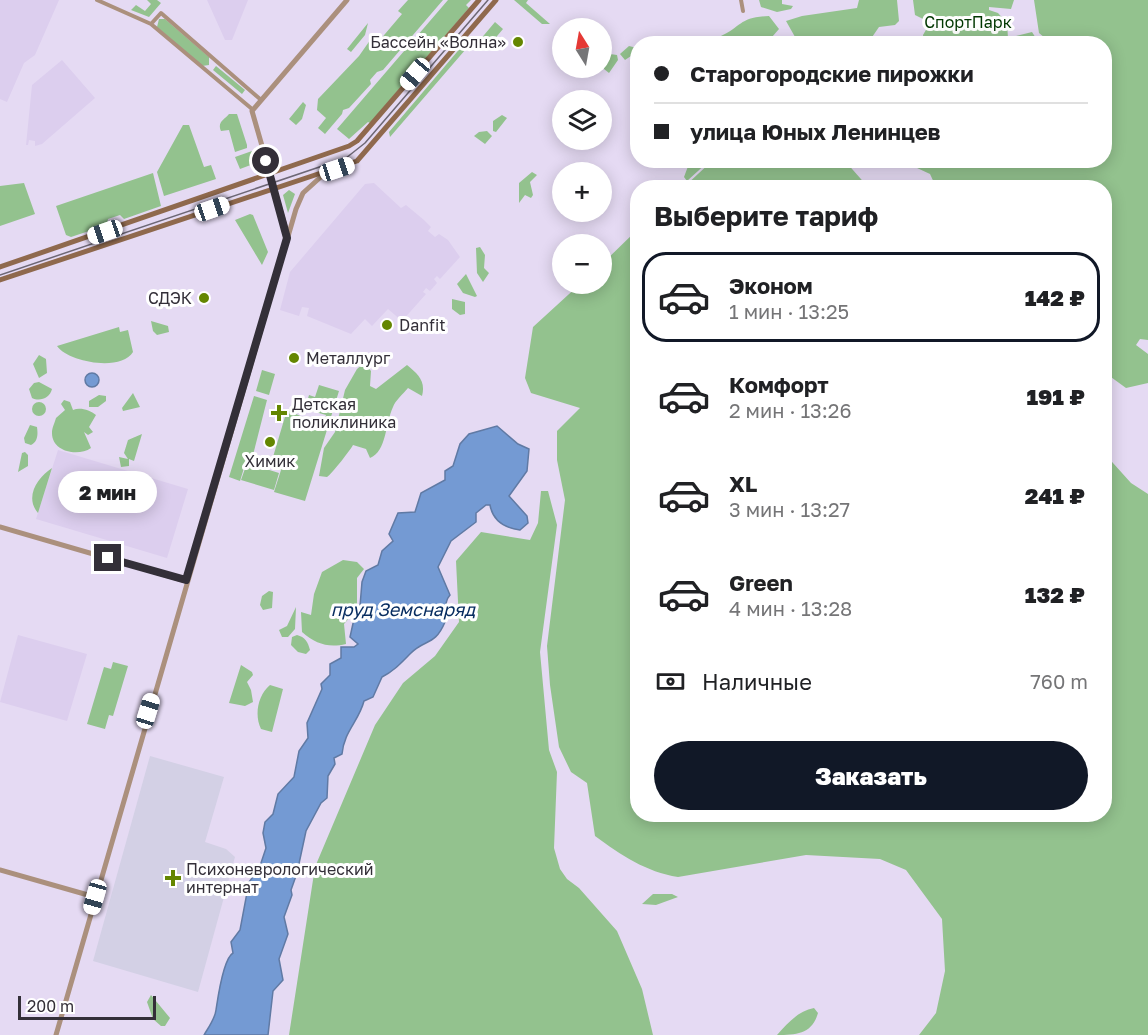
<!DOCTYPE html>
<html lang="ru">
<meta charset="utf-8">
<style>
:root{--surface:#fff;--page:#f2f2f2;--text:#202124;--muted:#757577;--line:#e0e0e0;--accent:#111827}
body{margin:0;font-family:"Golos Text",sans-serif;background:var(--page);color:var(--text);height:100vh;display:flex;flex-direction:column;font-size:22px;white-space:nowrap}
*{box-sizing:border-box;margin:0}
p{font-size:20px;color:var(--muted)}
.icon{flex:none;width:33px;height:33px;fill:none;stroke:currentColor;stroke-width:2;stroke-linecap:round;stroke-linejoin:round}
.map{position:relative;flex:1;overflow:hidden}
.panel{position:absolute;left:630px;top:180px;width:482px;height:642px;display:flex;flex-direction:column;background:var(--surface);border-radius:24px;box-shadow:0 3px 15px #0003}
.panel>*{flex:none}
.top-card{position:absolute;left:630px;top:36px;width:482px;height:132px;border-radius:24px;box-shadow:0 3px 15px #0003;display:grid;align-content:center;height:132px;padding:0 24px;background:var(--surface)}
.needle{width:39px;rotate:349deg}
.tools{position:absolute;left:552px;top:18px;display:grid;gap:12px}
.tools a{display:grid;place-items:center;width:60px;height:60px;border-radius:50%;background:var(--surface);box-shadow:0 3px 15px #0003;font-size:30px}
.scale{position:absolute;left:18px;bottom:15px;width:138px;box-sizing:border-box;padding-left:6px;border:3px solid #332f38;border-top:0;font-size:16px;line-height:21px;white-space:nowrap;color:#332f38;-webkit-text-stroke:4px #fff;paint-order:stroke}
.end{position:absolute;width:27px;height:27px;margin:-14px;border:8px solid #332f38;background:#fff;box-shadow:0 0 0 3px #fff}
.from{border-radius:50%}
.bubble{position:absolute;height:42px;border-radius:21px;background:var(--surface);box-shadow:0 3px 15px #0003;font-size:20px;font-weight:800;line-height:42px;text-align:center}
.car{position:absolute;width:18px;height:36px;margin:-18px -9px;border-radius:8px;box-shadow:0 0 4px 2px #0007;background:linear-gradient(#fff 24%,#345 0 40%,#fff 0 76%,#345 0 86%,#fff 0)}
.top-card b{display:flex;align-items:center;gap:21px;height:57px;font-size:22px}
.top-card b+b{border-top:2px solid var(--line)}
.top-card i{width:15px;height:15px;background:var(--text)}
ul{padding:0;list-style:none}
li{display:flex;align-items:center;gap:18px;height:90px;margin:0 12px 9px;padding:0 12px;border:3px solid transparent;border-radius:24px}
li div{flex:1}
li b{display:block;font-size:22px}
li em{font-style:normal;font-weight:800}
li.on{border-color:var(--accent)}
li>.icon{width:54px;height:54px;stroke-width:1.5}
h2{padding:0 24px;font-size:27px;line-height:72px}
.pay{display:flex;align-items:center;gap:15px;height:66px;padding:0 24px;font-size:22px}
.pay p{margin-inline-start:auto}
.primary-button{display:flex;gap:12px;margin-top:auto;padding:12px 24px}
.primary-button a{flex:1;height:69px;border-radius:36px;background:var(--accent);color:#fff;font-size:24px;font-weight:800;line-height:69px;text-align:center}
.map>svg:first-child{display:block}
.built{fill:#dcceee}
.medical{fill:#d3d0e5}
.green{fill:#93c28e}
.water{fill:#749ad3;stroke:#607aa4;stroke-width:1.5}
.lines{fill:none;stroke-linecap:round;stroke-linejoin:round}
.minor{stroke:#ab907d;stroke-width:4}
.tertiary{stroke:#ab907d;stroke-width:5}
.secondary{stroke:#8f694d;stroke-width:5}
.tram{stroke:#6d6775;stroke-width:1.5}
.route{stroke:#332f38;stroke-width:8}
.poi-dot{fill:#648601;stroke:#fff;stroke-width:2}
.labels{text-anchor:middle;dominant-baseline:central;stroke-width:6;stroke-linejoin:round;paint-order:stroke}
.park-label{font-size:16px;fill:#003700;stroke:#fff}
.poi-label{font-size:16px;fill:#332f38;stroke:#fff;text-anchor:start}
.water-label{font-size:18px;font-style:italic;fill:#082d60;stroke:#fff}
</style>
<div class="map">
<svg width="1148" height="1035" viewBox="0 0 1148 1035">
<rect width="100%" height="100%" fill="#e5daf3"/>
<path class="built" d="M0 0H59L35 55 24 63 7 102 0 99Z
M207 0H248L232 40H225Z
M62 60 95 98 42 144 35 146V141L29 140 28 145H26L32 85Z
M374 183 401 208 406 205 424 220 431 227 428 231 435 237 439 234 448 240 460 257 440 279 437 276 434 279 437 283 430 291 426 288 423 292 426 294 402 321 388 309 372 326 365 319 351 334 307 316 309 308 302 307 299 316 280 310 290 272 365 184Z
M58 450 188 489 167 558 36 519Z
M18 635 87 654 67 721 0 702Z"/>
<path class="medical" d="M150 756 224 777 205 842 226 849 235 857 198 992 93 961Z"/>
<path class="green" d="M147 0H157L161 3 149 17 131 10 136 5 145 11 151 4Z
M408 0H443L383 70 377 72 370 80 371 84 349 108 343 110 342 114 325 134 318 128 326 118 317 110 318 99 359 56 373 36 379 41 402 14 398 11Z
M448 0H471L466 5 469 8 370 123 368 122 349 139 337 129Z
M514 0H528L526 3 550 24H542Z
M759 0H782V4L793 6 791 9 777 12 761 7Z
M859 0H897L899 21 895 25 879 27 868 43 799 44 786 21 802 16 857 8Z
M913 0H1014L1011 9 989 7V10L998 13 1007 23 1008 38 1032 32 1039 43H924L923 35 934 16 930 13 923 19 915 15Z
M1034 0H1148V340L1140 339 1136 345 1148 354V383L1126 388 1104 372V188L936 187 930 174 902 161 1104 160V44L1051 43 1039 33Z
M769 16 779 29 772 37 776 41 780 40V43H717L719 37C743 26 739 17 769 16Z
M159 19H165L209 57V65L202 66 157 27Z
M495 22 503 29 487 48 479 41Z
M368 23 365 35 351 52 347 49Z
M468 39 472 42 390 137 389 132Z
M629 46 637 48V52L625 60 620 54Z
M610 54 617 55 618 60 609 73 604 69V62Z
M216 66 245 90 242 94 213 70Z
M303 102 306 105 302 119 296 125 289 119Z
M229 114H237L247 145V148L235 152 229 130 221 131C217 122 224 120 229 114Z
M502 115 507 118 496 132 493 131V121Z
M183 125H189L204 167 211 165 216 179 164 196 157 172Z
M487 131 492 136 485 144 474 136 479 132Z
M252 151 256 163 240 169 235 157Z
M713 160 845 161 868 187H684Z
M690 161H709L687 181 684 177Z
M532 172 537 175 530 182 533 195 531 198 525 195 519 203V183Z
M153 173 161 206 124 219 120 215 108 219 107 225 71 237 66 235 56 206Z
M24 183 35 214 0 226V186Z
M289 190 295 194 288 213 283 195Z
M250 214 253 215 268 252 262 265 235 220Z
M637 230 638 814H1104V453L1131 483 1148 494V1035H919L936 1013 945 971 942 919 906 870 880 859 806 855 678 877C646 872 621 855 595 836L587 783 571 772 559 747 550 685 547 646 565 500 557 460V431L580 408 531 393 525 378 533 327 580 284H602V264Z
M480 247 485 255 484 268 489 273 483 282 477 273 476 248Z
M466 274 477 296 475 297 463 293 457 284Z
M452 299 465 302V314L460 315 452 309Z
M151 321 168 326 169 332 157 335 153 331Z
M119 327 120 332 128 330 133 352C121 372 68 362 57 346Z
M39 355 46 359 47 373 39 378 33 364Z
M364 363 371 371 370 386 376 389 407 365C418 374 426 381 422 396L408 388C403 394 395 401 393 407 385 424 387 451 370 458L366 449 353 445C351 449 332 474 327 477L319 476 324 448 335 432 345 390 357 369Z
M262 370 275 374 269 395 256 391Z
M39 382 52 389C50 398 40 402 32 398L29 389 34 383Z
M319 385 339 391 305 501 274 492 281 470 270 467 287 410 323 426 326 415 305 409 309 395 315 397Z
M133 393 140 407 123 411 122 408Z
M99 395 106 396V401L98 407H89V401Z
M254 396 267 400 253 455H248L240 481 229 477Z
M64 400 70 402 73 410C80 407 90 410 96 415L89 427 93 432 88 435 84 432 91 448C78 457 51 452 52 432 52 428 55 422 56 418L65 410 61 404Z
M32 409a7 7 0 1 1 14 0a7 7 0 1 1-14 0Z
M30 425 37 427C38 434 38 442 31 445L25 443 24 438Z
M142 434 134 461 129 459V466L121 467 119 457 128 459 124 453 128 440Z
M25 452 28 455V466L18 472 22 453Z
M247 463 279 473 274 490 241 480Z
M52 468 38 513C24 497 38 477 52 468Z
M541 491H548L557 525 540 652 549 750 557 772 554 848 560 869 567 879 579 888 617 931 642 989 653 1035H289L315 867 375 725 403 683 435 656 459 622 456 561 481 532 530 540 538 523Z
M343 560 357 562 364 569 357 578V609L344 624 346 644C328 648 316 644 302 632L301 612 311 615 314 594 322 572Z
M269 591 273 592 272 608 263 610 260 605 262 596Z
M296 607 295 629 288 637H282L279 630 287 626Z
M297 635C305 637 308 642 310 650L306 654 298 652 291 645 292 637Z
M113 662 128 666 113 716 109 715 105 729 87 724 104 667 111 669Z
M241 665 252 672 253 675 247 682 251 690 253 702 245 706 229 703Z
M270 685 283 689 272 732 261 729C254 715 258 695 270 685Z
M653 894H672L678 897 656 905 642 904Z
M151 995 170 1018 165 1026H161L153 1019 147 1002Z
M814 1008 818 1013C812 1034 797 1035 777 1035 788 1023 798 1011 814 1008Z"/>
<path class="water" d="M85 380a7 7 0 1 1 14 0a7 7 0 1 1-14 0Z
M497 426 518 444 529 449 527 471 509 496 527 516 528 523 520 530C505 528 493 522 490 505H486L476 513V522L451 541 438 567 450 595C442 604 449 612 445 622 435 646 425 639 411 653 401 663 394 671 382 677L373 697 364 701C359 721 344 731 342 754L334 758 335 764 328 776 327 798 321 803 306 831 297 873 291 890 292 895 284 917 288 934 279 959 283 980 273 991 268 1035H204C208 1028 215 1019 216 1010 218 997 223 959 233 953L231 942 240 930 249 882 259 869 266 848 263 833 265 822 273 814 278 794 294 777 299 751 308 738 307 723 322 689 321 684 330 675V664L341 658V647H354L358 644 350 637 354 619 359 618 362 582 366 571 378 565 382 551 393 541 389 534 398 513 415 512 421 493 445 480V471L453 466 460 444 469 434Z"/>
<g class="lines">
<path class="minor" d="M97 0 151 24 252 109
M741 0 743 11
M151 24 161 13 260 99"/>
<path class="tertiary" d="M287 233 252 111 347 0
M0 527 186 581
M0 870 95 897
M56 1035 296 209 303 193 324 174"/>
<path class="secondary" d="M0 267 349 146 357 141 479 0
M0 280 357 161 496 0"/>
<path class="tram" d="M0 275 346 158 365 143 488 0"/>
</g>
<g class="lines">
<path class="route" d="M108 558 186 580 287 238 266 161"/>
</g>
<g class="poi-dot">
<circle cx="518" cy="42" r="6"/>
<circle cx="204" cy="298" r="6"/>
<circle cx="387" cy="325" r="6"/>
<circle cx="294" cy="358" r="6"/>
<path d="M276 404h6v6h6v6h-6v6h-6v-6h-6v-6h6z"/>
<circle cx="270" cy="442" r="6"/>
<path d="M170 869h6v6h6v6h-6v6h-6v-6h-6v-6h6z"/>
</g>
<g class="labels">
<g class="park-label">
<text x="968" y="22">СпортПарк</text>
</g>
<g class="poi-label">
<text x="506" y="42" text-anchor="end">Бассейн «Волна»</text>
<text x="192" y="298" text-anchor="end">СДЭК</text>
<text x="399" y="325">Danfit</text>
<text x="306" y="358">Металлург</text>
<text x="292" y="404">Детская<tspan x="292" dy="18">поликлиника</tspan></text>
<text x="270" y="461" text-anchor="middle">Химик</text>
<text x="186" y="869">Психоневрологический<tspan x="186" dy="18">интернат</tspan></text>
</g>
<g class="water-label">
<text x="403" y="609">пруд Земснаряд</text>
</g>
</g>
</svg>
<div class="tools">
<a><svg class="needle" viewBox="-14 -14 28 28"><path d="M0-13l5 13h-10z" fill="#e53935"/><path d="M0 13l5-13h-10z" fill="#757577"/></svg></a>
<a><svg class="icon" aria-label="layers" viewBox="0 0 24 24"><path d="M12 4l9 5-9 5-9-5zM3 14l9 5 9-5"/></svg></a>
<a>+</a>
<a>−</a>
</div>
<div class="scale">200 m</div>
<i class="end from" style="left:266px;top:161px"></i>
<i class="end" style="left:108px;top:558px"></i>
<div class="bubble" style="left:58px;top:471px;width:99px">2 мин</div>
<i class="car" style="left:415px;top:74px;rotate:220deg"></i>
<i class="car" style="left:337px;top:169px;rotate:72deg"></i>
<i class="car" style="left:212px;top:209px;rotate:71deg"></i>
<i class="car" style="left:105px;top:232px;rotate:251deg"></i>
<i class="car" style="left:148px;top:711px;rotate:17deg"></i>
<i class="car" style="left:95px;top:897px;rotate:196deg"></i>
<div class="top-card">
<b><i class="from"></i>Старогородские пирожки</b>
<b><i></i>улица Юных Ленинцев</b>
</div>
<section class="panel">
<h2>Выберите тариф</h2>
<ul>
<li class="on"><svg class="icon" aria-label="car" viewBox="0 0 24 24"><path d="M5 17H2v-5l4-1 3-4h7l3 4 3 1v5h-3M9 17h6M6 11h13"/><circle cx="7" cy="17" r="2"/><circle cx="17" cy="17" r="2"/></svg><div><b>Эконом</b><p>1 мин · 13:25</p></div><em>142 ₽</em></li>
<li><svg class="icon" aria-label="car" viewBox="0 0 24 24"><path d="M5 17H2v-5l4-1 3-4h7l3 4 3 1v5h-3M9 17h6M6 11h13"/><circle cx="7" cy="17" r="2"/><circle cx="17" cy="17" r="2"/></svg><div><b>Комфорт</b><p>2 мин · 13:26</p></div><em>191 ₽</em></li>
<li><svg class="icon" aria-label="car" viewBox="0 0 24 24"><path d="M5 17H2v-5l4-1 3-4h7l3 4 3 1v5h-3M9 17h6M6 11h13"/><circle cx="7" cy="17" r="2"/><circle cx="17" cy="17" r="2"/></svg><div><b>XL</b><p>3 мин · 13:27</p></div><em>241 ₽</em></li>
<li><svg class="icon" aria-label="car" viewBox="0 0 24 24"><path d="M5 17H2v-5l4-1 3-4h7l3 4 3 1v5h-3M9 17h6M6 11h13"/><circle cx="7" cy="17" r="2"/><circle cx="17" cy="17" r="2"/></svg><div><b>Green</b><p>4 мин · 13:28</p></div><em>132 ₽</em></li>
</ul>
<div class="pay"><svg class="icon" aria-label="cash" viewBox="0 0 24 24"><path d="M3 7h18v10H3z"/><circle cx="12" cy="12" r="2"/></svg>Наличные<p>760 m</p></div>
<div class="primary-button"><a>Заказать</a></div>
</section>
</div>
